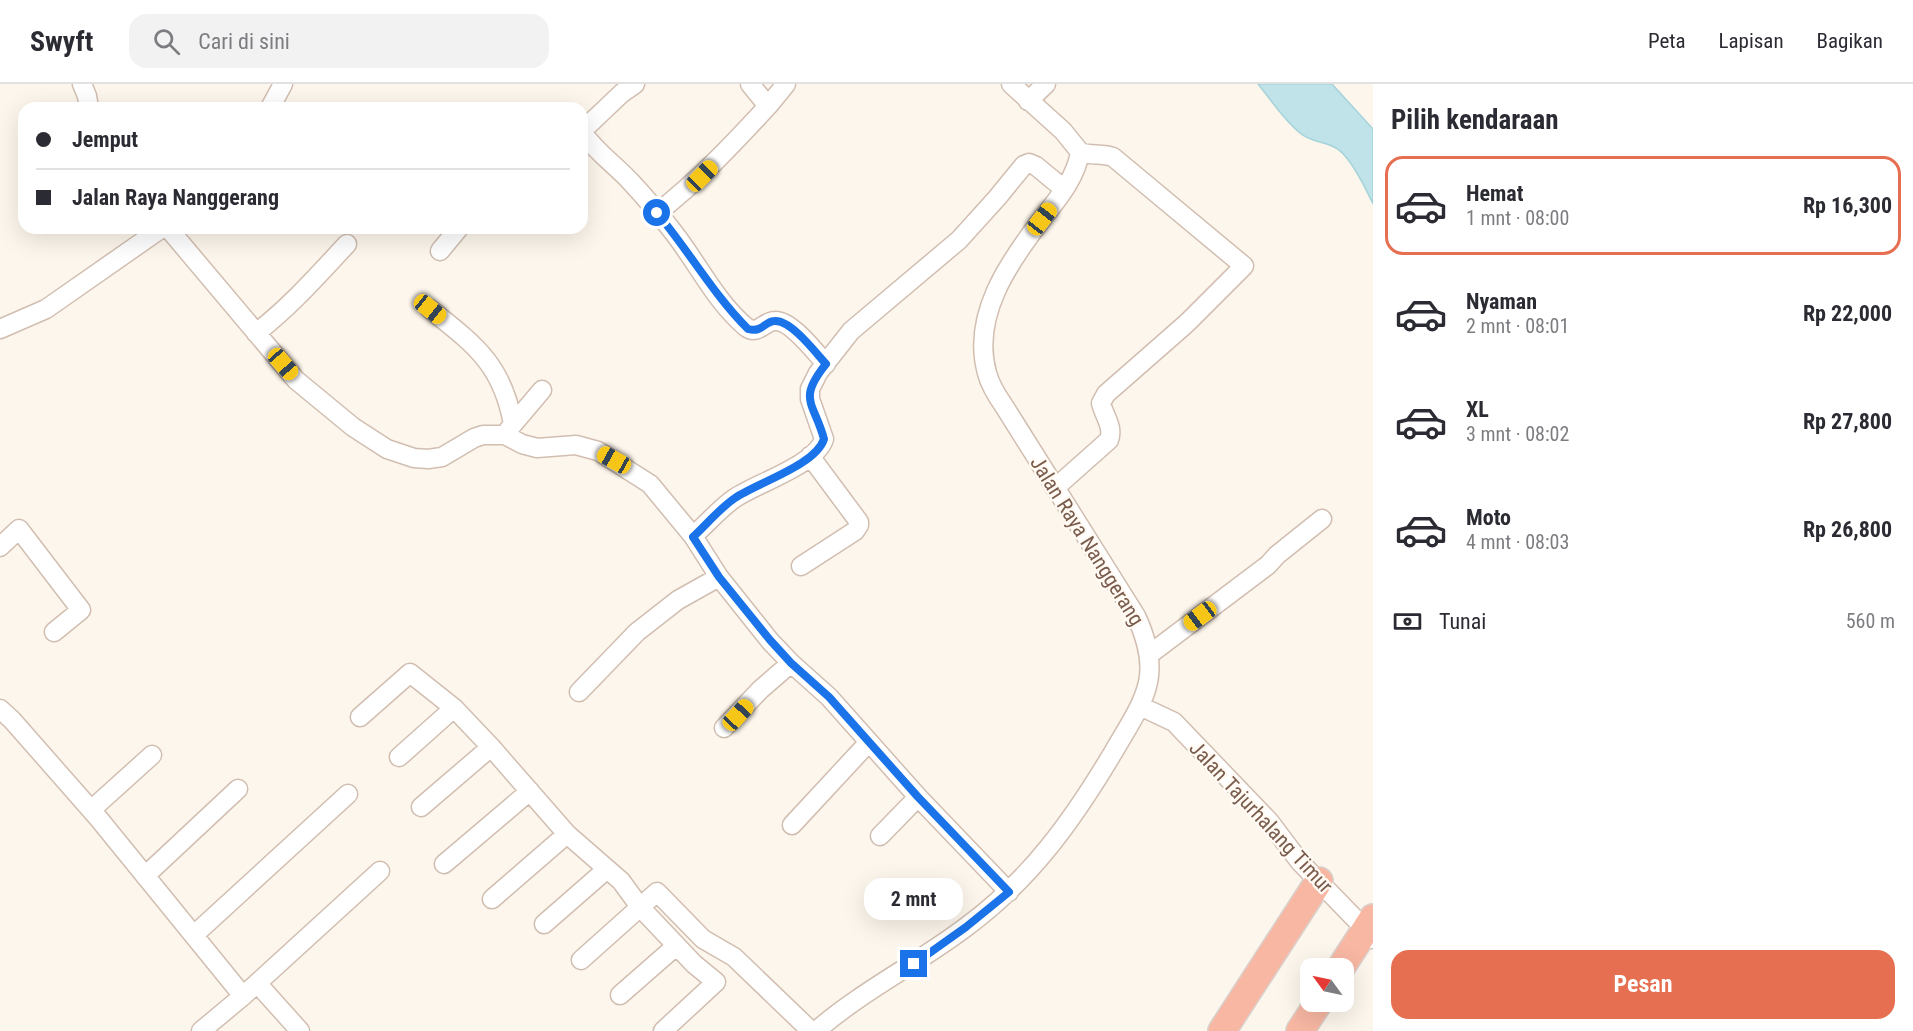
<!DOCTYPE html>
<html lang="id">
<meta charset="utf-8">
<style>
:root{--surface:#fff;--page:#f2f2f3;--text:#2b2b33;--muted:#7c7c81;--line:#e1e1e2;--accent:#e76f51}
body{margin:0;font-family:"Roboto Condensed",sans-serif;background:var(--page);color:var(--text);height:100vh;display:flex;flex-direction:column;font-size:22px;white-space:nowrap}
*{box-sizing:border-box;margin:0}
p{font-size:20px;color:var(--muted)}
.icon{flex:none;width:33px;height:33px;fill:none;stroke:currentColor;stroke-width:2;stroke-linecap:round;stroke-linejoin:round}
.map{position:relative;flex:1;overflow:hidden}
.panel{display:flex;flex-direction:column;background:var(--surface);width:540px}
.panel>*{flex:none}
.guide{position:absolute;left:18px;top:18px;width:570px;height:132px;border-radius:18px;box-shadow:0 6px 24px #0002;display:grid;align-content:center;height:132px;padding:0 18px;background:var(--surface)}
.needle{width:39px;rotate:303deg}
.tools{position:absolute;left:1300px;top:874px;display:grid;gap:12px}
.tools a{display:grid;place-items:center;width:54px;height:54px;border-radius:12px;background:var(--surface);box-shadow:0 6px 24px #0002;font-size:30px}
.end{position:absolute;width:27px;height:27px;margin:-14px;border:8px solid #1a73e8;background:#fff;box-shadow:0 0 0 3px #fff}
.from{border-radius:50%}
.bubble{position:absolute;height:42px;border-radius:18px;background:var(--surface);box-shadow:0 6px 24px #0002;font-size:20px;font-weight:700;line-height:42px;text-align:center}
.car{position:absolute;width:18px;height:36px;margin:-18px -9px;border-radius:8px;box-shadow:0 0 4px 2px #0007;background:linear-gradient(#f5c518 24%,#345 0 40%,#f5c518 0 76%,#345 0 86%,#f5c518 0)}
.guide b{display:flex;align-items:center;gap:21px;height:57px;font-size:22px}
.guide b+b{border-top:2px solid var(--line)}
.guide i{width:15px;height:15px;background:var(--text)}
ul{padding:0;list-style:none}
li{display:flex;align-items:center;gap:18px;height:99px;margin:0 12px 9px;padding:0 6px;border:3px solid transparent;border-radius:18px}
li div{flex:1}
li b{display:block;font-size:22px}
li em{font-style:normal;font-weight:700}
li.current{border-color:var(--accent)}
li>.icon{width:54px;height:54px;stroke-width:1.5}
h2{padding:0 18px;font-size:27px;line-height:72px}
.pay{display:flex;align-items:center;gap:15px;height:66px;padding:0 18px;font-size:22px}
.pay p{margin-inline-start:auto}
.primary-button{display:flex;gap:12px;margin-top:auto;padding:12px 18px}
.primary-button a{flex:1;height:69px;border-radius:18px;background:var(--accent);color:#fff;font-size:24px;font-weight:700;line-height:69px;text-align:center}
header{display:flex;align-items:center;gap:36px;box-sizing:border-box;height:84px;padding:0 30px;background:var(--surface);border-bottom:2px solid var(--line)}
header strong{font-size:28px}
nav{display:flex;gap:33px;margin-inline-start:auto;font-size:21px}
.search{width:420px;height:54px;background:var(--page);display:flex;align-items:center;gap:15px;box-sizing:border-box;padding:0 21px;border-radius:18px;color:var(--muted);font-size:22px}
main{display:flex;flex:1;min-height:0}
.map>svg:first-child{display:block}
.water{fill:#bfe3e8;stroke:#a5d3da;stroke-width:1.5}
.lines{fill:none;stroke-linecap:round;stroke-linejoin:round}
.minor-casing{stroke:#d1beb0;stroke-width:21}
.highway-casing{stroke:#dad1cd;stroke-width:30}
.minor{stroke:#fff;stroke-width:18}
.highway{stroke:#f7b7a3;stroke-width:27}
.route{stroke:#1a73e8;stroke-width:8}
.labels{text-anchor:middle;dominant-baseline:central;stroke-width:4.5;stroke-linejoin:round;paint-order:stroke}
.street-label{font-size:21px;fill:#7a5c4d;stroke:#fffaf3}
</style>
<header>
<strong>Swyft</strong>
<div class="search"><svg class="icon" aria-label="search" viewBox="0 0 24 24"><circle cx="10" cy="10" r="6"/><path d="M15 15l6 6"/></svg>Cari di sini</div>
<nav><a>Peta</a><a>Lapisan</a><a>Bagikan</a></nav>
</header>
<main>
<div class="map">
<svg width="1373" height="947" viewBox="0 0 1373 947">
<rect width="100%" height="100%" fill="#fdf6ec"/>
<path class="water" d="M1258 0H1332L1373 45V120C1366 105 1349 69 1334 63 1323 57 1310 58 1300 49 1284 36 1271 16 1258 0Z"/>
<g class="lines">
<defs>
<path id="minor" d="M82 0 87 12 89 24
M1028 17 1046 0
M768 22 786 0
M270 24 283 0
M582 47 622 9 635 0
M582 48C597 69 613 79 630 97 645 113 660 131 674 149 698 180 716 218 746 243 758 252 764 237 775 237 791 236 816 269 826 280
M657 129C698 97 733 60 768 22L750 0
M168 144 296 296 353 343 387 365 414 374 428 375 442 373 474 354 483 351H505L522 360 537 364 576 361 598 367 650 400 693 452 719 493 770 557 791 579 829 613 918 713 1009 808
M440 167 459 144
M430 225C475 261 502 280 513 340
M0 245 46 225 162 144
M256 249C290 223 318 191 347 160
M509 345 542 306
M1055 404 1109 356C1114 343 1104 332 1101 319L1106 310 1187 239 1244 182 1113 73C1102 69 1091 72 1080 68
M693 452C707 440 720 424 735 414 757 399 816 381 824 355L810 315V305L818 289 851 247 959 156 997 114 1024 81 1029 79 1036 82 1064 105
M0 463 19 445 81 526 54 548
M801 482 855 447 859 441V438L810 372
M1150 570 1268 481 1277 471 1322 435
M579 608 637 548 678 516 719 493
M1140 622 1174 638 1269 737 1300 778 1365 845 1371 855
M0 625 12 636 99 735 243 912
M360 633 410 589 454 624 491 663 567 750 621 797 640 823 694 880 716 898 663 947
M724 644 760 606 791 579
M399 673 454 624
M421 723 491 663
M91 726 152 671
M792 741 869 658
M880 752 918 713
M444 780 530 707
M145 792 238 705
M492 815 567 750
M544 840 607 785
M194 851 348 710
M581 876 657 808 703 855 734 873 811 947
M257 899 300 947
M620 911 676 862
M201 947 243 912 380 787
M816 947C862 907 917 880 966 843 1031 795 1073 736 1114 667 1145 614 1164 592 1136 532L1004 322C997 312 990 301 987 289 971 232 1009 178 1042 135 1057 116 1076 94 1080 68L1063 47 1011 0"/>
<path id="highway" d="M1340 885 1373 834
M1222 947 1319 797
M1300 947 1319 918"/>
</defs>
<use href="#minor" class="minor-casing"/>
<use href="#highway" class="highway-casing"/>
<use href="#minor" class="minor"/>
<use href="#highway" class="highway"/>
</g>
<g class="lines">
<path class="route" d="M657 129C689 167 713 210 748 245 763 249 764 237 775 237 791 236 816 269 826 280 797 316 814 318 824 355 816 381 757 399 735 414 720 424 707 440 693 453L719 493 770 556 791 579 829 613 918 713 1009 808 966 843 914 880"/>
</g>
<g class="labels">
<g class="street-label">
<text transform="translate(1087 457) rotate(58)">Jalan Raya Nanggerang</text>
<text transform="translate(1261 733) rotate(47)">Jalan Tajurhalang Timur</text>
</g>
</g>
</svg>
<div class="tools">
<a><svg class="needle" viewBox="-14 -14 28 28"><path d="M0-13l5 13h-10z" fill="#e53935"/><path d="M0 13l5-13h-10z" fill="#7c7c81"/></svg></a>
</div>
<i class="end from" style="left:657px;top:129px"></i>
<i class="end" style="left:914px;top:880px"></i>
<div class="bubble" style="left:864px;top:794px;width:99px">2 mnt</div>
<i class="car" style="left:702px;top:92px;rotate:45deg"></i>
<i class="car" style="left:1042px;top:135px;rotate:38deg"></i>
<i class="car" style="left:430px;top:225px;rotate:129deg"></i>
<i class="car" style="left:283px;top:280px;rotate:139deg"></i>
<i class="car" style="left:614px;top:376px;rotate:299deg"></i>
<i class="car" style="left:1200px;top:532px;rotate:233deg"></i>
<i class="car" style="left:738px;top:631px;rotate:43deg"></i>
<div class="guide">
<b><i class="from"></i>Jemput</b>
<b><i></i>Jalan Raya Nanggerang</b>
</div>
</div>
<section class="panel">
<h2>Pilih kendaraan</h2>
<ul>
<li class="current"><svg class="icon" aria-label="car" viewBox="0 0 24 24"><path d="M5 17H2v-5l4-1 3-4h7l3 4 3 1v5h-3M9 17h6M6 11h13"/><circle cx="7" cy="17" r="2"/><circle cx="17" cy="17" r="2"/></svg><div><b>Hemat</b><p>1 mnt · 08:00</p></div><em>Rp 16,300</em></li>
<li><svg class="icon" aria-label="car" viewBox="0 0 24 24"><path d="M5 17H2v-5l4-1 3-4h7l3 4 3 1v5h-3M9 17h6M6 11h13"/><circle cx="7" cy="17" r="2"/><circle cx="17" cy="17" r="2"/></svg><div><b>Nyaman</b><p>2 mnt · 08:01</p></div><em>Rp 22,000</em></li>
<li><svg class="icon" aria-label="car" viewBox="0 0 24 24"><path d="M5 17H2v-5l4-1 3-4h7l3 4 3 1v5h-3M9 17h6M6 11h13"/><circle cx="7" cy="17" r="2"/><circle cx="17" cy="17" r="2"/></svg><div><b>XL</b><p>3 mnt · 08:02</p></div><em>Rp 27,800</em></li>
<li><svg class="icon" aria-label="car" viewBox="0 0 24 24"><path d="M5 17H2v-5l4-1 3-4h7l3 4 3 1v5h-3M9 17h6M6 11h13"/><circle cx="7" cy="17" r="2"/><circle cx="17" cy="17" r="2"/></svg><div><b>Moto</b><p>4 mnt · 08:03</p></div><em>Rp 26,800</em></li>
</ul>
<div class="pay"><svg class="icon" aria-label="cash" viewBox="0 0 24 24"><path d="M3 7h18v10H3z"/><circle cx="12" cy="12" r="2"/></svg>Tunai<p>560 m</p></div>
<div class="primary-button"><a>Pesan</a></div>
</section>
</main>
